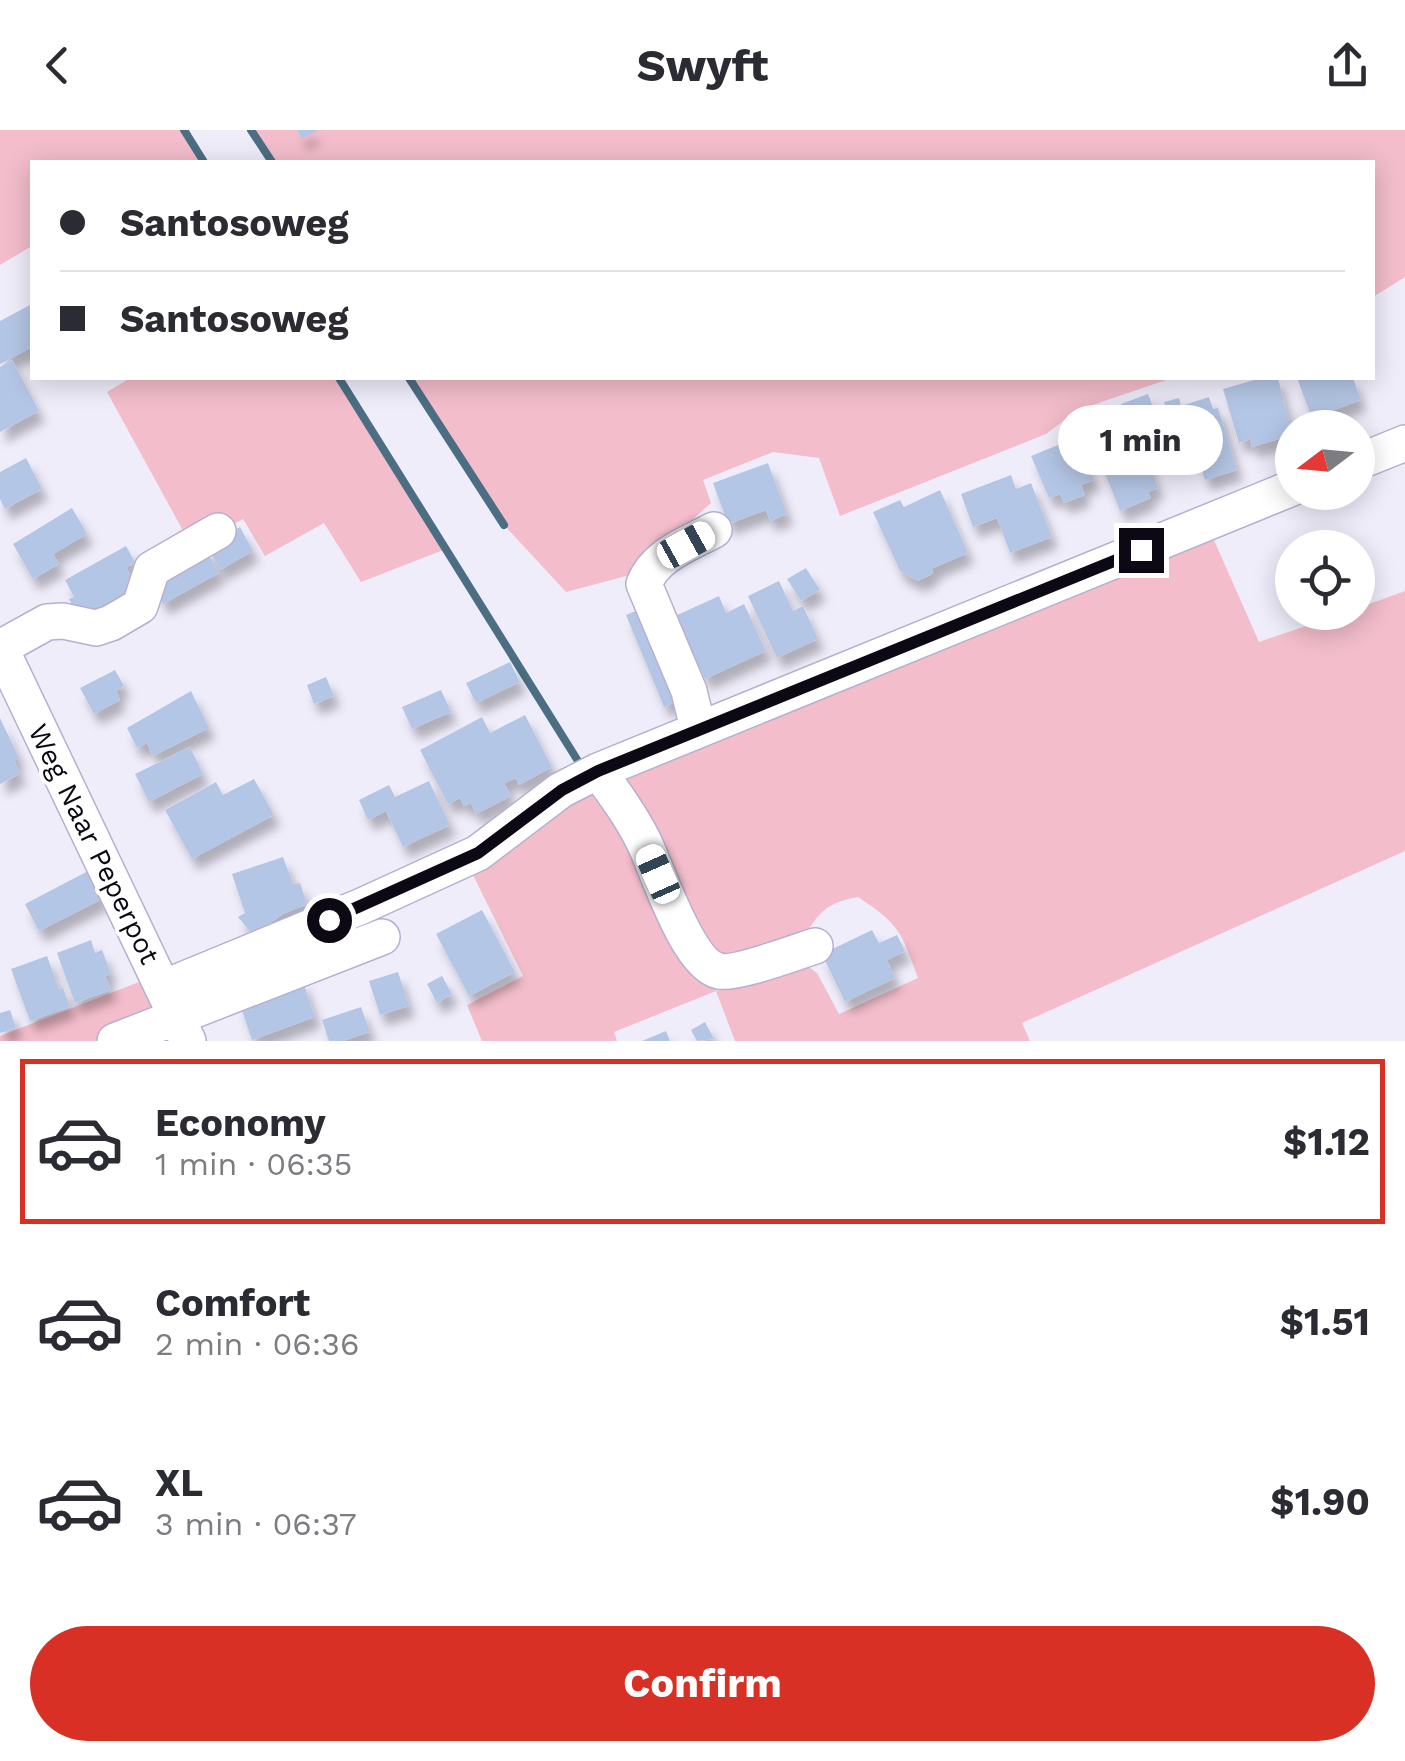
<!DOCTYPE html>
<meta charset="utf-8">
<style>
:root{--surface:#fff;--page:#f2f2f3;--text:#2b2b33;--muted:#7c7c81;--line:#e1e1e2;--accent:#d93025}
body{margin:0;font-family:"Work Sans",sans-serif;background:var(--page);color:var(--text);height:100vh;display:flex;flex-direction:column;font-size:38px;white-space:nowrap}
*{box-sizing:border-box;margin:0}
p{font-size:32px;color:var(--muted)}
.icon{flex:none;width:55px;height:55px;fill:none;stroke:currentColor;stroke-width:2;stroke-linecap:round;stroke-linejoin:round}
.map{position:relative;height:911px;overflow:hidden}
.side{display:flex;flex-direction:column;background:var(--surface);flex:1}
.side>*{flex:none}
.top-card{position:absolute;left:30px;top:30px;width:1345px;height:220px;border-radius:0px;box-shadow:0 5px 25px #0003;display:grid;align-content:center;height:220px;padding:0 30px;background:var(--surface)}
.needle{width:65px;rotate:254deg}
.tools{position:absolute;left:1275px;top:280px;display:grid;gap:20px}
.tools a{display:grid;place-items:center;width:100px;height:100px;border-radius:50%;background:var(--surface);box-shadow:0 5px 25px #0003;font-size:50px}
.end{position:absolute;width:45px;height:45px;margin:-22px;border:12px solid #0c0914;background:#fff;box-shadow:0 0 0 5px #fff}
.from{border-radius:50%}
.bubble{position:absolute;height:70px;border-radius:35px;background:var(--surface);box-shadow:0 5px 25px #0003;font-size:32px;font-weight:700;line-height:70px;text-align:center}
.car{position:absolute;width:30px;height:60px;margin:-30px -15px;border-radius:12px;box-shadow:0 0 8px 2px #0007;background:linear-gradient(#fff 24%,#345 0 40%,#fff 0 76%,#345 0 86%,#fff 0)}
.top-card b{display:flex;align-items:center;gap:35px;height:95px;font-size:38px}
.top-card b+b{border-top:2px solid var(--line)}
.top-card i{width:25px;height:25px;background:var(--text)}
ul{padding:18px 0 0;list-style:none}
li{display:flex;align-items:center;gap:30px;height:165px;margin:0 20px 15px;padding:0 10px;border:5px solid transparent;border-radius:0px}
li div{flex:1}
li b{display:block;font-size:38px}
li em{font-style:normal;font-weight:700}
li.current{border-color:var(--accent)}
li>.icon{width:90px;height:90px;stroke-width:1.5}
.primary-button{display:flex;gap:20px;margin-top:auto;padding:20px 30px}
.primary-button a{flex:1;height:115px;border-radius:60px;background:var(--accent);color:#fff;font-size:40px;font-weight:700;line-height:115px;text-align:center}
header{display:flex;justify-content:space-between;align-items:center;height:130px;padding:0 30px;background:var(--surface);font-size:45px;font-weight:700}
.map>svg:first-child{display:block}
.green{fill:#f3bdcb}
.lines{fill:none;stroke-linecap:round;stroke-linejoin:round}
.stream{stroke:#4b6e83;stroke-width:8}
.building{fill:#b4c6e5;filter:url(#shadow)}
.minor-casing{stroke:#b6afd1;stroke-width:38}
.minor{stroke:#fff;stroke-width:35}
.route{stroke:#0c0914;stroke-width:12}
.labels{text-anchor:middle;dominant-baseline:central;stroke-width:8;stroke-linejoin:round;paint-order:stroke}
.street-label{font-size:28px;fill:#0c0914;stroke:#fff}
</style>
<header><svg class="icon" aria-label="back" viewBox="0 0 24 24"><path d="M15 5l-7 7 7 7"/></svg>Swyft<svg class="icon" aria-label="share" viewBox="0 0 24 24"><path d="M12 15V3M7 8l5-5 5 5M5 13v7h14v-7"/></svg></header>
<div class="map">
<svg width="1405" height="911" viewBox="0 0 1405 911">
<defs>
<filter id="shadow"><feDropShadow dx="6" dy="11" stdDeviation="5" flood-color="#0004"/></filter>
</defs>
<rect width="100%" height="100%" fill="#f0edfb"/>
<path class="green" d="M0 0H184L204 32H32V116L0 135Z
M251 0H1405V147L1373 167 1372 32H272Z
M130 248H339L446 419 361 452 324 393 265 426 243 389 192 417 107 262Z
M409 248H1172L1078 280 1046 304 840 386 819 328 773 322 703 350 711 373 630 445 566 462 504 395Z
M1210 401 1259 512 1344 483 1358 482V478L1405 461V721L1022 893 1030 911H735L716 861 614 902 617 911H482L467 875 523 846 470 739 597 649 701 848 717 861 804 833 817 843 839 884 918 848C901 801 900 795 858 767 822 774 818 784 801 813L717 833 609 642Z
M144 850 162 887 103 911H0V906Z"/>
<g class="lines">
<path class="stream" d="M184 0 204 32
M251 0 272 32
M339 248 578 631
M409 248 504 395"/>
</g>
<path class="building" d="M297 0H318L302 9Z
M32 174V217L0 234V191Z
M12 230 39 281 0 302V237Z
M1261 248H1278L1292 305 1252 317 1250 309 1239 313 1223 259Z
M1297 248H1353L1361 270 1312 288Z
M1148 264 1158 290 1130 300 1121 274Z
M1209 267 1213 279 1218 278 1237 340 1205 350 1195 318 1180 322 1164 272 1179 268 1181 276Z
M1106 277 1112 293 1119 290 1134 326 1144 322 1158 358 1148 362 1151 368 1120 381 1083 287Z
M1082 291 1095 323 1084 327 1094 350 1081 355 1085 365 1064 373 1060 364 1049 368 1031 326 1073 309 1068 297Z
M26 328 42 359 5 379 0 369V342Z
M768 333 787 384 770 391 766 380 728 394 713 353Z
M1011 345 1016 359 1031 353 1052 407 1010 423 997 388 973 397 961 364Z
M940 360 968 423 933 438 932 444 918 451 900 441 873 382 900 370 904 377Z
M72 378 87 404 53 424 59 434 33 449 13 414Z
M240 397 253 421 220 440 207 415Z
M126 416 135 432 126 437 140 463 81 491 69 469 74 467 65 450Z
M204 417 219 443 163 474 155 458Z
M806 438 820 460 801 471 787 449Z
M779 451 793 481 803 476 818 509 777 528 748 466Z
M719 466 726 483 744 474 766 521 705 549 675 486Z
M647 476 685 568 664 577 626 485Z
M510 532 520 552 476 573 466 553Z
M115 540 124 556 116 561 120 570 94 584 80 558Z
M326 547 334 566 314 574 307 555Z
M441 560 451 582 412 599 402 577Z
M191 561 209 598 153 626 147 613 137 618 127 598Z
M525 585 552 637 519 655 516 648 504 653 511 666 476 684 471 673 464 676 460 668 448 674 420 620 482 587 490 603Z
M0 588 19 628 14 630 20 644 0 654Z
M190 617 203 644 149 672 135 644Z
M254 649 274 685 192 729 165 680 216 652 223 665Z
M429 651 450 695 403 717 386 681 368 690 359 670 389 655 395 667Z
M283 727 293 754 300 753 307 774 283 784 253 805 238 787 245 783 232 744Z
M90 740 104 768 39 801 25 774Z
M482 780 515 842 469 866 436 804Z
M872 800 879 813 897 805 905 821 887 830 895 848 845 872 822 824Z
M91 810 95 823 102 820 111 844 105 846 111 860 75 873 57 823Z
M47 826 59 859 63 858 70 877 30 891 11 839Z
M398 842 409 876 380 885 369 851Z
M442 846 452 864 437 873 427 854Z
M302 849 315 887 252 910 239 871Z
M361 877 370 902 343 911H329L322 890Z
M10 880 16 898 0 903V883Z
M705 892 714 909 697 911 691 900Z
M666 901 670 911H642Z"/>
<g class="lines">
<defs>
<path id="minor" d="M1358 332 1405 313
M0 517 188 911
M0 518 47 492 63 491 96 498 111 493 140 476 152 439 218 401
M698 598 689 561 644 454C655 425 688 414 714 400
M598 641C615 664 631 686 644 712 658 741 687 834 719 841 735 845 796 822 815 816
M163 858 362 776 478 723 561 660 598 641 1292 358
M115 911 382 807"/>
</defs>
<use href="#minor" class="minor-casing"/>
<use href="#minor" class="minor"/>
</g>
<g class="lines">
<path class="route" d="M329 790 478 723 562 660 598 641 1141 420"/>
</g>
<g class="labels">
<g class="street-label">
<text transform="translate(94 714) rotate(64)">Weg Naar Peperpot</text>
</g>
</g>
</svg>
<div class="tools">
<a><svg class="needle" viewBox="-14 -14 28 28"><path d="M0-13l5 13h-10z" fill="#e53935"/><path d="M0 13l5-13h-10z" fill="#7c7c81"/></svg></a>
<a><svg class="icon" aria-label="locate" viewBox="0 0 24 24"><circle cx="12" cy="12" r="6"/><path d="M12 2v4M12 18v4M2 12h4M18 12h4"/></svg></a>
</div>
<i class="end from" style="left:329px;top:790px"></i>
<i class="end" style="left:1141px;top:420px"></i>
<div class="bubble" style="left:1058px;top:275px;width:165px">1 min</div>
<i class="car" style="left:686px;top:415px;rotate:61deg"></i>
<i class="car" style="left:658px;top:744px;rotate:336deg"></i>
<div class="top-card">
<b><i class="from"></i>Santosoweg</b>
<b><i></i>Santosoweg</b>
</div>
</div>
<section class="side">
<ul>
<li class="current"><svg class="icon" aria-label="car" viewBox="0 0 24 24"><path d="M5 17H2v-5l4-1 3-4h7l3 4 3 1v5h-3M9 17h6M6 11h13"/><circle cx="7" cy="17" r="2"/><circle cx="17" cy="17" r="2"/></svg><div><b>Economy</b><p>1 min · 06:35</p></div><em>$1.12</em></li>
<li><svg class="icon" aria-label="car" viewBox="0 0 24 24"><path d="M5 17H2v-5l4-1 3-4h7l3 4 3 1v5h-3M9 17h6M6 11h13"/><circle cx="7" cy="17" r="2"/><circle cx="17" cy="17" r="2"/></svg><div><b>Comfort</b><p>2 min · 06:36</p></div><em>$1.51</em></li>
<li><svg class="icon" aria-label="car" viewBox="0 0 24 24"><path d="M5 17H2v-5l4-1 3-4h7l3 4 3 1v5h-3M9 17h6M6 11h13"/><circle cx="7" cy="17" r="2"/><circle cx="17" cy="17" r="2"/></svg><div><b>XL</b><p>3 min · 06:37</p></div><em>$1.90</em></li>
</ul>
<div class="primary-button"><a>Confirm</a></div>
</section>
